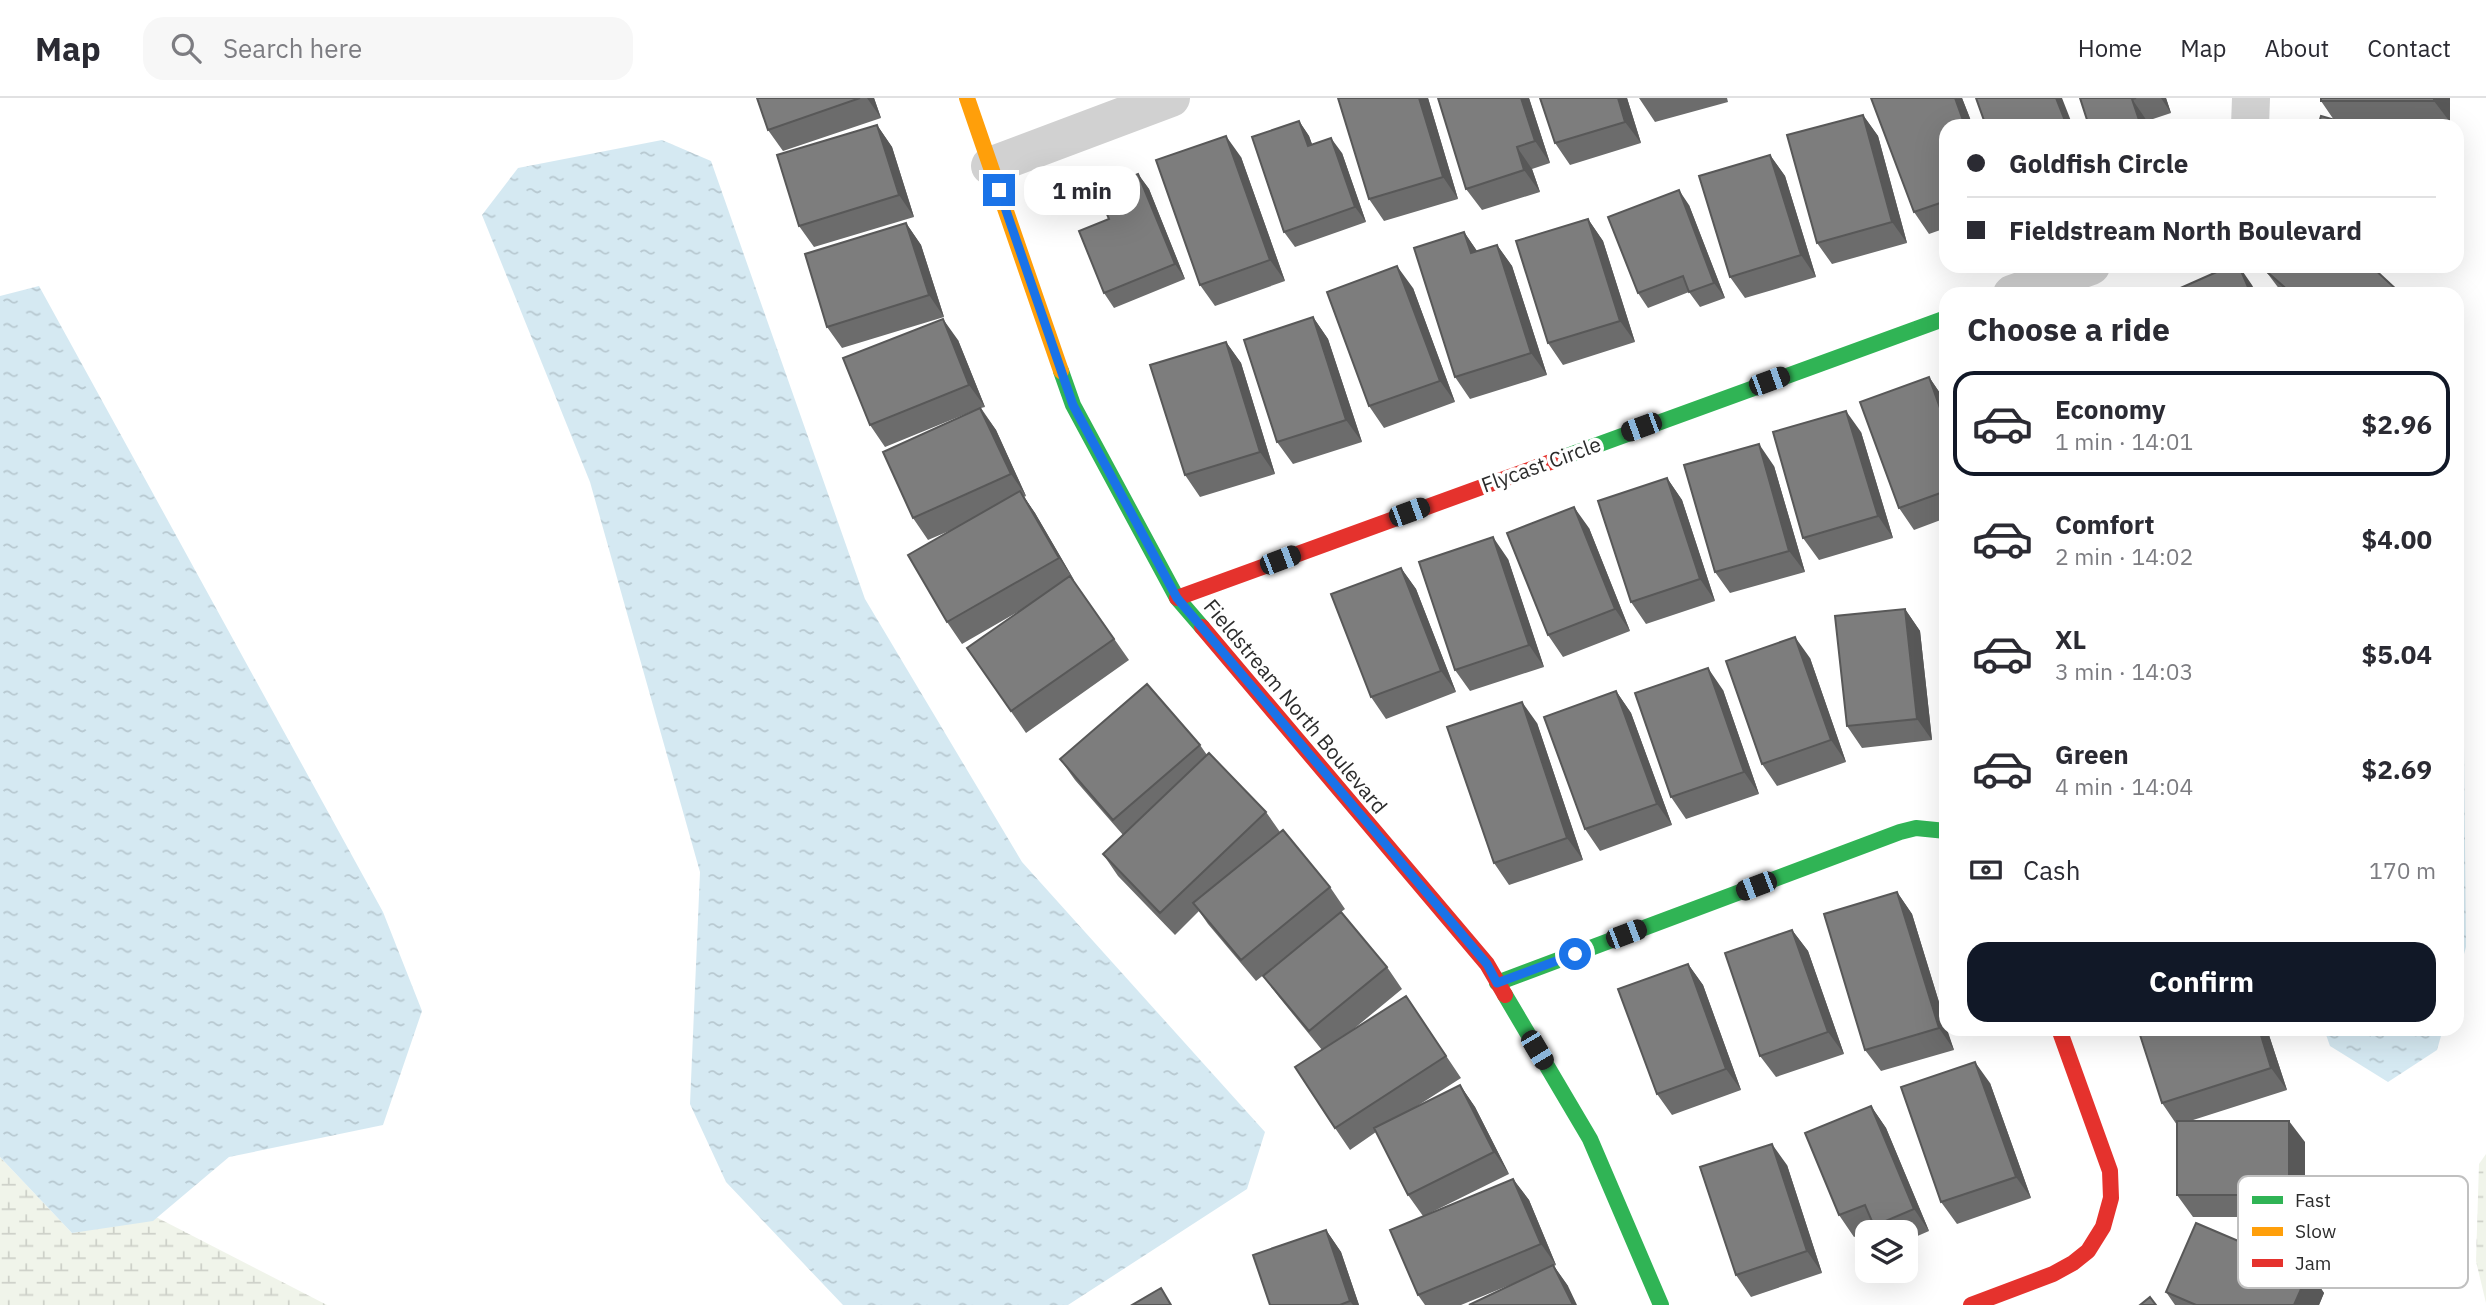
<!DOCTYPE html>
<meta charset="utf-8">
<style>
:root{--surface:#fff;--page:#f7f7f7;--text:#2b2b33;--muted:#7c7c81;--line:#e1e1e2;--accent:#111827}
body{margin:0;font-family:"IBM Plex Sans",sans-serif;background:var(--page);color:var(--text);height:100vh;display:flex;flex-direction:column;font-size:26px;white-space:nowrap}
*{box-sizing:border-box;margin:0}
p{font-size:23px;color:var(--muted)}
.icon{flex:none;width:38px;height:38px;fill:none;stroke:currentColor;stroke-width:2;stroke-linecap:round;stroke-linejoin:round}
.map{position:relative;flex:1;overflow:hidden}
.panel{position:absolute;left:1939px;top:189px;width:525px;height:749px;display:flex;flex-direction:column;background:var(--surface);border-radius:21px;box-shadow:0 7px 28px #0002}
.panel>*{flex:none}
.guide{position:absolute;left:1939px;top:21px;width:525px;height:154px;border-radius:21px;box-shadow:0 7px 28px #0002;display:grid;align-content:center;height:154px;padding:0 28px;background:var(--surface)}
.buttons{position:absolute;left:1855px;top:1122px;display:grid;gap:14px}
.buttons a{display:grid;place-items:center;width:63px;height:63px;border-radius:14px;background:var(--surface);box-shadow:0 7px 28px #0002;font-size:35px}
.end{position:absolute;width:32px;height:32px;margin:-16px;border:9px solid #1a73e8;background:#fff;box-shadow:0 0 0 4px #fff}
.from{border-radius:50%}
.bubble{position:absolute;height:49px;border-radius:21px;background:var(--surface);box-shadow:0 7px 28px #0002;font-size:23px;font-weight:800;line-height:49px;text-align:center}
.car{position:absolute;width:21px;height:42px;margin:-21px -10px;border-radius:9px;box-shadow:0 0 5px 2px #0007;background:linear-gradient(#222 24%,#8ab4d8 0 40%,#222 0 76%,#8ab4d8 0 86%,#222 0)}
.guide b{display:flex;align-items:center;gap:24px;height:66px;font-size:26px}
.guide b+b{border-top:2px solid var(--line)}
.guide i{width:18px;height:18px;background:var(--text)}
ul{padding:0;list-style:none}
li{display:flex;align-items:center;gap:21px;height:105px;margin:0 14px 10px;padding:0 14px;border:4px solid transparent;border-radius:21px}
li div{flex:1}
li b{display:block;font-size:26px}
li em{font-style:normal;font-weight:800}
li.active{border-color:var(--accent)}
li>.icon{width:63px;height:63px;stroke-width:1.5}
h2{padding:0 28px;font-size:32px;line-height:84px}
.pay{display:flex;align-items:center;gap:18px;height:77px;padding:0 28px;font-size:26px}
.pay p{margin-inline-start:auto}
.cta{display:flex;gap:14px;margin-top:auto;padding:14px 28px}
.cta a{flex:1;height:80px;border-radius:21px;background:var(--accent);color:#fff;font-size:28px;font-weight:800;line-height:80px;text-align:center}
header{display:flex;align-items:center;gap:42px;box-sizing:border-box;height:98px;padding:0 35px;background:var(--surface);border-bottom:2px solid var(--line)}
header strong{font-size:33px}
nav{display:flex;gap:38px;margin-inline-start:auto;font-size:24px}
.search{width:490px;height:63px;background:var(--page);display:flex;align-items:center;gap:18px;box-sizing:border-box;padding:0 24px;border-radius:21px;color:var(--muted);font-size:26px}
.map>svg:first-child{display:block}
.wetland{fill:url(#wetland-marsh)}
.water{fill:url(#water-ripples)}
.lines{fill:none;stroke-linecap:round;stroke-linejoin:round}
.street{stroke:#d1d1d1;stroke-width:38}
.fast{stroke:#30b455;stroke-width:16}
.slow{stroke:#ff9f0a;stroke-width:16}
.jam{stroke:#e5322d;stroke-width:16}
.wall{fill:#6c6c6c}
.shaded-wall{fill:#585858}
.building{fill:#7d7d7d;stroke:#585858;stroke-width:2}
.route{stroke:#1a73e8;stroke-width:9}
.labels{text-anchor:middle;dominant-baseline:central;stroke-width:7;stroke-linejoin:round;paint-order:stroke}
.street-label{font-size:21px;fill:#2c2c2c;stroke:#fff}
.key{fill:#fff;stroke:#c0c0c0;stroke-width:2}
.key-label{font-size:19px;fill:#2c2c2c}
</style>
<header>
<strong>Map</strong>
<div class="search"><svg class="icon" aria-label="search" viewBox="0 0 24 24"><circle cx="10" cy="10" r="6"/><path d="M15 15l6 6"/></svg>Search here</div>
<nav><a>Home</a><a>Map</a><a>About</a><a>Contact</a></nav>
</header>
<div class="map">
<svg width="2486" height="1207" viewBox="0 0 2486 1207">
<defs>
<pattern id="wetland-marsh" width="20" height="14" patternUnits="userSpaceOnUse" patternTransform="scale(1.75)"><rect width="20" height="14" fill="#f0f4ea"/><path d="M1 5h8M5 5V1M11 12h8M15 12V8" fill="none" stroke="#ced1c9"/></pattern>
<pattern id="water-ripples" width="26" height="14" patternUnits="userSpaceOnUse" patternTransform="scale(1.75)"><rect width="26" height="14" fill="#d5e9f2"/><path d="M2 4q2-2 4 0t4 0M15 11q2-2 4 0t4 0" fill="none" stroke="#b7c8d0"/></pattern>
</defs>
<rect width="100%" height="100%" fill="#fff"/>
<path class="wetland" d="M2486 1056V1205L2476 1163 2479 1066Z
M0 1059 72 1135 152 1117 327 1207H0Z"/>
<path class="water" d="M662 42 711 63 865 501 1022 764 1265 1034 1247 1091 1068 1207H843L726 1084 690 1006 700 774 590 384 482 117 518 70Z
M39 188 383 814 422 913 383 1027 229 1059 153 1123 72 1135 0 1059V198Z
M2457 433 2462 444 2466 849 2457 881Z
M2324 931H2443L2437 952 2388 984 2330 948Z"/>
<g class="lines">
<path class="street" d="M2250 28 2251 0
M990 68 1171 0
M2012 196 2091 168"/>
<path class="fast" d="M1061 273 1073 307 1177 500 1202 529
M1556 362 1946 220
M1497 885 1900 734 1916 730 1946 733
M1505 897 1590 1041 1661 1207"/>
<path class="slow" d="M967 0 1061 273"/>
<path class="jam" d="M1177 500 1556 362
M1202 529 1487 866 1505 897
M1971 1207 2053 1176 2073 1165 2088 1153 2103 1129 2111 1100 2110 1073 2059 931"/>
</g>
<path class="wall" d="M757 0H874L881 20 783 53 768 32Z
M1338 0H1428L1458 101 1384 123 1369 101Z
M1529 0 1550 65 1532 71 1540 94 1482 112 1466 91Z
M1540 0H1627L1641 45 1570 67 1555 45Z
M1639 0H1727L1728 4 1655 24Z
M1871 0H1962L1973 28H1946V130L1929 136 1914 114Z
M2080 0H2166L2171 15 2147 23 2149 28H2089Z
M2450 0V24H2342L2334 22 2321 3Z
M1863 17 1878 38 1907 145 1832 166 1817 145Z
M1299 23 1309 38 1312 46 1342 55 1366 124 1295 149 1284 134Z
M877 27 892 49 914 119 814 149 799 128Z
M1770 57 1785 78 1816 179 1745 200 1730 179Z
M1241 59 1285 183 1215 208 1200 187Z
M1138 76 1149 91 1185 181 1114 210 1104 195 1109 121Z
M1689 107 1725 200 1700 209 1689 194 1648 210 1638 195Z
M1588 121 1603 143 1635 244 1563 267 1548 245Z
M906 125 921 147 944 219 842 250 827 229Z
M1464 134 1477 153 1497 147 1512 168 1547 277 1470 301 1455 279Z
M2265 172 2398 193 2401 196H2283Z
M1413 190 1455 304 1384 330 1369 308Z
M1313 219 1328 241 1362 344 1293 366 1277 344Z
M958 242 985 309 981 310 996 332 1026 398 1024 399 1035 415 1074 482H1073L1129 562 1026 635 967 550 1026 509 962 546 947 524 956 430 928 442 913 420 973 313 885 349 870 327Z
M1226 244 1241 265 1275 376 1200 399 1185 377Z
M1929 279 1944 301 1946 307V420L1914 432 1899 410Z
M1861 334 1893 440 1819 462 1803 440Z
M1774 368 1805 474 1730 495 1715 474Z
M1667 380 1682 402 1715 503 1646 526 1631 504Z
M1589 430 1630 533 1563 559 1548 537Z
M1508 461 1544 569 1470 593 1455 572Z
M1401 470 1416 491 1456 594 1386 621 1371 599Z
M1905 511 1920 533 1932 642 1862 650 1847 628Z
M1810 560 1846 664 1777 688 1762 666Z
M1723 592 1759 696 1686 721 1671 699Z
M1616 593 1631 615 1672 727 1600 753 1585 731Z
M1537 625 1583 762 1509 787 1494 765Z
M1200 647 1207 657 1266 714 1280 734 1330 789 1345 811 1341 814 1387 869 1402 891 1350 934 1406 898 1461 980 1414 1010 1460 987 1475 1009 1509 1076 1428 1116 1513 1081 1529 1102 1556 1167 1554 1168 1568 1188 1522 1182 1461 1207H1425L1418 1197 1423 1118 1408 1097 1376 1034 1350 1052 1335 1030 1322 952 1279 899 1263 878 1321 831 1256 883 1208 826 1199 813 1175 837 1118 778 1103 756 1123 737 1075 682 1060 661Z
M1897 794 1912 816 1946 927V931L1954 952 1881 973 1865 952Z
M1792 832 1808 853 1844 956 1776 979 1760 958Z
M1688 866 1703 887 1741 992 1672 1017 1657 996Z
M2143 931H2267L2287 992 2190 1023 2305 1044V1119H2193L2177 1097V1027L2162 1005 2146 935Z
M1990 985 2031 1100 1957 1126 1941 1104Z
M1871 1008 1886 1030 1929 1133 1906 1143V1134H1878L1876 1130 1854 1139 1839 1117Z
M1787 1067 1822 1175 1751 1199 1736 1177Z
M1326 1132 1341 1154 1359 1207H1270Z
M2309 1173 2324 1195 2319 1207H2175L2166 1194Z"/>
<path class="shaded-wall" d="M867 0H874L881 20Z
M1419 0H1428L1458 101 1443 79Z
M1521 0H1529L1550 65 1535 43Z
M1618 0H1627L1641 45 1625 24Z
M1955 0H1962L1973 28H1965Z
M2056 0H2062L2073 28H2067Z
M2161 0H2166L2171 15Z
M2434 0H2450V24L2434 3Z
M2132 1 2147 23 2149 28H2141Z
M1863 17 1878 38 1907 145 1892 124Z
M1299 23 1309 38 1318 63 1308 48Z
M877 27 892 49 914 119 899 97Z
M1226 38 1241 59 1285 183 1270 162Z
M1331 40 1342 55 1366 124 1355 109Z
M1517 49 1532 71 1540 94 1524 72Z
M1770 57 1785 78 1816 179 1801 157Z
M1138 76 1149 91 1185 181 1175 166Z
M1679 92 1689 107 1725 200 1714 185Z
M1588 121 1603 143 1635 244 1620 223Z
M906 125 921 147 944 219 929 197Z
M1464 134 1479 156 1471 155Z
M1497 147 1512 168 1547 277 1531 255Z
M1397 168 1413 190 1455 304 1440 283Z
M2239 168 2252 187 2257 196H2251Z
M1313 219 1328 241 1362 344 1346 322Z
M943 221 958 242 985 309 969 287Z
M1226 244 1241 265 1275 376 1260 354Z
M1929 279 1944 301 1946 307V327Z
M980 310 996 332 1026 398 1011 376Z
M1846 313 1861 334 1893 440 1878 418Z
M1759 346 1774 368 1805 474 1789 453Z
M1667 380 1682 402 1715 503 1700 481Z
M1020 393 1035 415 1074 482 1059 460Z
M1574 409 1589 430 1630 533 1615 511Z
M1493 439 1508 461 1544 569 1529 547Z
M1401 470 1416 491 1456 594 1441 573Z
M1905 511 1920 533 1932 642 1917 621Z
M1795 539 1810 560 1846 664 1831 642Z
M1708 570 1723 592 1759 696 1744 674Z
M1616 593 1631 615 1672 727 1657 706Z
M1522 604 1537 625 1583 762 1567 740Z
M1897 794 1912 816 1946 927V931H1947L1954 952 1939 930Z
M1792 832 1808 853 1844 956 1828 934Z
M1688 866 1703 887 1741 992 1726 971Z
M2259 931H2267L2287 992 2271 970Z
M1975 964 1990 985 2031 1100 2016 1079Z
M1460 987 1475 1009 1509 1076 1494 1054Z
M1871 1008 1886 1030 1929 1133 1914 1111Z
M2289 1023 2305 1044V1119L2289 1097Z
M1772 1046 1787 1067 1822 1175 1807 1153Z
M1513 1081 1529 1102 1556 1167 1541 1146Z
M1326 1132 1341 1154 1359 1207H1353L1350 1203Z
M1553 1167 1568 1188 1577 1207H1573Z
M2309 1173 2324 1195 2319 1207H2294Z"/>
<path class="building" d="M757 0H860L768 32Z
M1338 0H1419L1443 79 1369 101Z
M1438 0H1521L1535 43 1517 49 1524 72 1466 91Z
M1540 0H1618L1625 24 1555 45Z
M1871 0H1955L1965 28H1946V103L1914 114Z
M1976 0H2056L2067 28H1986Z
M2080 0H2136L2132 1 2141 28H2089Z
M2321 0H2434V3H2321Z
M1863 17 1892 124 1817 145 1787 37Z
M2321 18 2356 28H2318Z
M1299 23 1308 48 1331 40 1355 109 1284 134 1252 39Z
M877 27 899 97 799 128 777 57Z
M1226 38 1270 162 1200 187 1156 62Z
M1770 57 1801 157 1730 179 1699 78Z
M1138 76 1175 166 1104 195 1079 133 1109 121 1097 92Z
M1679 92 1714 185 1689 194 1683 178 1638 195 1608 119Z
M1588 121 1620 223 1548 245 1516 143Z
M906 125 929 197 827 229 805 156Z
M1464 134 1471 155 1497 147 1531 255 1455 279 1414 150Z
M1397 168 1440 283 1369 308 1327 194Z
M2230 168H2239L2251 196H2167Z
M2268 168H2371L2398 193 2395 196H2292L2265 172Z
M1313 219 1346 322 1277 344 1244 242Z
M943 221 969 287 870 327 843 260Z
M1226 244 1260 354 1185 377 1150 267Z
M1929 279 1946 327V393L1899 410 1860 304Z
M980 310 1011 376 913 420 883 354Z
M1846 313 1878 418 1803 440 1773 334Z
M1759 346 1789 453 1715 474 1684 367Z
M1667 380 1700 481 1631 504 1598 403Z
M1020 393 1059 460 947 524 908 457Z
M1574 409 1615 511 1548 537 1507 435Z
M1493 439 1529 547 1455 572 1419 464Z
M1401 470 1441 573 1371 599 1331 496Z
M1070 478 1114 541 1011 613 967 550Z
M1905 511 1917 621 1847 628 1835 518Z
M1795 539 1831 642 1762 666 1726 563Z
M1708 570 1744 674 1671 699 1635 595Z
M1946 574V592L1941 591Z
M1147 586 1200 647 1113 722 1060 661Z
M1616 593 1657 706 1585 731 1544 619Z
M1522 604 1567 740 1494 765 1447 629Z
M1209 655 1266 714 1160 815 1103 756Z
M1283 732 1330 789 1241 862 1193 805Z
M1897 794 1939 930 1865 952 1824 816Z
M1341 814 1387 869 1309 933 1263 878Z
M1792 832 1828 934 1760 958 1725 855Z
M1688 866 1726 971 1657 996 1618 891Z
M1406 898 1446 958 1335 1030 1295 969Z
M2158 931H2259L2271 970 2162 1005 2140 937Z
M1975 964 2016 1079 1941 1104 1901 989Z
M1460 987 1494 1054 1408 1097 1374 1030Z
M1871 1008 1914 1111 1874 1128 1865 1107 1839 1117 1805 1035Z
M2177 1023H2289V1097H2177Z
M1772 1046 1807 1153 1736 1177 1700 1069Z
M1513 1081 1541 1146 1418 1197 1390 1132Z
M2196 1125 2309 1173 2294 1207H2196L2166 1194Z
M1326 1132 1350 1203 1340 1207H1270L1253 1157Z
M1553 1167 1573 1207H1469Z
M1161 1190 1171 1207H1132Z
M2150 1199 2156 1207H2140Z"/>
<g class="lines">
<path class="route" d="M999 92 1073 307 1177 500 1487 866 1497 885 1575 856"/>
</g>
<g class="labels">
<g class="street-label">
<text transform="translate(1541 366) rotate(-20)">Flycast Circle</text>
<text transform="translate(1296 608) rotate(50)">Fieldstream North Boulevard</text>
</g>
</g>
<rect x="2238" y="1078" width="230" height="112" rx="10" class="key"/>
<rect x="2252" y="1098" width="31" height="8" fill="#30b455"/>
<rect x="2252" y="1129" width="31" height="9" fill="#ff9f0a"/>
<rect x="2252" y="1161" width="31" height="8" fill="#e5322d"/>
<g class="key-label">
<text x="2295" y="1109">Fast</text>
<text x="2295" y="1140">Slow</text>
<text x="2295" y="1172">Jam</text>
</g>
</svg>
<div class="buttons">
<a><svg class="icon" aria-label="layers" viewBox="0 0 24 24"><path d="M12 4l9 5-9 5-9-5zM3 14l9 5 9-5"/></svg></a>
</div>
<i class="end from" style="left:1575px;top:856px"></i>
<i class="end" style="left:999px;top:92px"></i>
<div class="bubble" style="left:1024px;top:68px;width:116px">1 min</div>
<i class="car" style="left:1769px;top:283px;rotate:70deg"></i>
<i class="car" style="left:1641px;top:329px;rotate:250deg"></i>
<i class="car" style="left:1409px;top:414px;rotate:70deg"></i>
<i class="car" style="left:1280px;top:462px;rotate:69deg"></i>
<i class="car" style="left:1756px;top:788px;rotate:249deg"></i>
<i class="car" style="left:1626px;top:836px;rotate:69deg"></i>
<i class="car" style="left:1537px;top:952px;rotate:149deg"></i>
<div class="guide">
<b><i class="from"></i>Goldfish Circle</b>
<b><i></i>Fieldstream North Boulevard</b>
</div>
<section class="panel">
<h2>Choose a ride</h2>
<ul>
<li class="active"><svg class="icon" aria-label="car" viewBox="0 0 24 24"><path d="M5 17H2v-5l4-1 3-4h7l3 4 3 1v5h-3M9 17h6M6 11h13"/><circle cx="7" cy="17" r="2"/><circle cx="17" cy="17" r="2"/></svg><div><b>Economy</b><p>1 min · 14:01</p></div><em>$2.96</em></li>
<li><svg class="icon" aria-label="car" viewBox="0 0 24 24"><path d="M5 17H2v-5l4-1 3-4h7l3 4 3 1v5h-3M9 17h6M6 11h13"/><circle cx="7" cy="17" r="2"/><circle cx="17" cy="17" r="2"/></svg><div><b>Comfort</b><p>2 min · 14:02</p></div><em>$4.00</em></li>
<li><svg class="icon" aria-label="car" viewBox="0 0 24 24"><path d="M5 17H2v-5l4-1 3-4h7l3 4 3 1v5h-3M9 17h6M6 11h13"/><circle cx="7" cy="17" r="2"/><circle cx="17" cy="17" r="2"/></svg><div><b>XL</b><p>3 min · 14:03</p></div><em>$5.04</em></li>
<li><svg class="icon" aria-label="car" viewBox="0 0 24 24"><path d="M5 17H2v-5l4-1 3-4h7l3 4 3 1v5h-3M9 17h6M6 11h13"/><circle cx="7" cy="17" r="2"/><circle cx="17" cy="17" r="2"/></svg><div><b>Green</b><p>4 min · 14:04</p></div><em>$2.69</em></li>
</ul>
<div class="pay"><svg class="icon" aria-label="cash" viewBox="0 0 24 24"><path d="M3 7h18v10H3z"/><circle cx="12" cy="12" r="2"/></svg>Cash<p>170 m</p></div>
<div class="cta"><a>Confirm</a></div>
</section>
</div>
